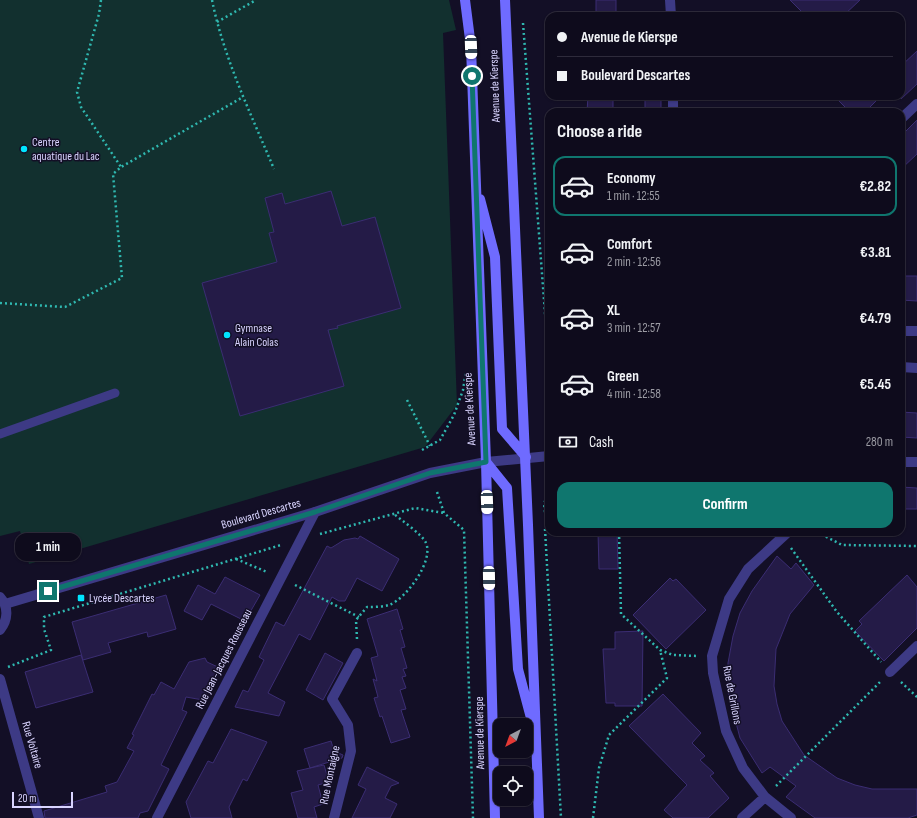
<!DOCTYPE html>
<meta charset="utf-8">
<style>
:root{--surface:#0e0b1c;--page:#1c1929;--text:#f1f3f6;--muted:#9b9ba3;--line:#2e2b3b;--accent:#0f766e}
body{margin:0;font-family:"Sofia Sans Condensed",sans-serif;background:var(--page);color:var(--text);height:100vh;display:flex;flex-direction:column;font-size:15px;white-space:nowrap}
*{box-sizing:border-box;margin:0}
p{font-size:13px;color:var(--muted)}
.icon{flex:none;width:22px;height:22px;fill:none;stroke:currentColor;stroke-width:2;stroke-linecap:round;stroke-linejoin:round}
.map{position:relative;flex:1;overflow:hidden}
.side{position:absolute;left:545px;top:108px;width:360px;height:428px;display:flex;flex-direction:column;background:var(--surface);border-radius:12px;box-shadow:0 1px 3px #0004,0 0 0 1px var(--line)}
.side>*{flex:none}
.guide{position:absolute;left:545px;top:12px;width:360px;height:88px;border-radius:12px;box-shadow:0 1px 3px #0004,0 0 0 1px var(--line);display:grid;align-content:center;height:88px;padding:0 12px;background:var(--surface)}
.needle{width:26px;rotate:221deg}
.controls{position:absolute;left:493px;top:718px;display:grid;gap:8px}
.controls a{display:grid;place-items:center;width:40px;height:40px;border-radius:8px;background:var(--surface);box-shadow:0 1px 3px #0004,0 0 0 1px var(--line);font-size:20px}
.scale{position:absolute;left:12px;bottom:10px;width:61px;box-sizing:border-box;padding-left:4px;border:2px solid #d9d4ff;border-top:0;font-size:11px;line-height:14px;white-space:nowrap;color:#d9d4ff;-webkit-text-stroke:3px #130f26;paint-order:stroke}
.end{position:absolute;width:18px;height:18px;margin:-9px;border:5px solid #0f766e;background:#fff;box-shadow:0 0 0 2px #fff}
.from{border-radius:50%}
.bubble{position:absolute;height:28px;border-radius:12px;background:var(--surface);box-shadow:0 1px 3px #0004,0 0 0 1px var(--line);font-size:13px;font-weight:700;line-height:28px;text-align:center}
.car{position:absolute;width:12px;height:24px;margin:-12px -6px;border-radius:5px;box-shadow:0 0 3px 1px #0007;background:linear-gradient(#fff 24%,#345 0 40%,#fff 0 76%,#345 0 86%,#fff 0)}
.guide b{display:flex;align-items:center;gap:14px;height:38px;font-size:15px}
.guide b+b{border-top:1px solid var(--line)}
.guide i{width:10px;height:10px;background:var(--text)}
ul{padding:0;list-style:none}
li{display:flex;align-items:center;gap:12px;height:60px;margin:0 8px 6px;padding:0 4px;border:2px solid transparent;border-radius:12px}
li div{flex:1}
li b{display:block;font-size:15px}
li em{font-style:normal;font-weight:700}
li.current{border-color:var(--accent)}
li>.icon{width:36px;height:36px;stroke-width:1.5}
h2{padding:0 12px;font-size:18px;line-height:48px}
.pay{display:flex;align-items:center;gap:10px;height:44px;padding:0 12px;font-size:15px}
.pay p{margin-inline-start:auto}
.action{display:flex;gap:8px;margin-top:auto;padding:8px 12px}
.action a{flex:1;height:46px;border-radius:12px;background:var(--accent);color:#fff;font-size:16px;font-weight:700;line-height:46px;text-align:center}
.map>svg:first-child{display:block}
.green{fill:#12302f}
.building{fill:#241b47;stroke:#3b2d73}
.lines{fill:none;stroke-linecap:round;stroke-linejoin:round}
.path{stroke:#2fb8b0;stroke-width:2.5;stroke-dasharray:2 3;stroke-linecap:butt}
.service{stroke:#3d3a85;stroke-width:9}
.pedestrian{stroke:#3d3a85;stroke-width:10}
.minor{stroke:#3d3a85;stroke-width:10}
.tertiary{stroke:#3d3a85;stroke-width:10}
.secondary{stroke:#6f6bff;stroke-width:10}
.route{stroke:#0f766e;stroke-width:5}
.poi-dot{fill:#00e5ff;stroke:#130f26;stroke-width:1.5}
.labels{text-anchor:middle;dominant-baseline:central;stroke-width:3;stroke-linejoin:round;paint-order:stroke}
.street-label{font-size:12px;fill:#d9d4ff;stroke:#130f26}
.poi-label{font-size:12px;fill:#d9d4ff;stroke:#130f26;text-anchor:start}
</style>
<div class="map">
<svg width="917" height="818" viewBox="0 0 917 818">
<rect width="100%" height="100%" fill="#130f26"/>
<path class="green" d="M0 0H449L456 30 443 33 457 405 425 447 29 564 20 531 0 536Z"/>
<path class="building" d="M596 0H616V16H596Z
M790 0H860L843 16H806Z
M917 51V84L901 99V66Z
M588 96H613V112H587Z
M645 96H661V112H645Z
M834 96H881L865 112H850Z
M917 120V154L901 169V136Z
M331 191 342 226 375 217 401 308 337 326 338 328 328 330 344 386 240 416 202 283 277 262 269 233 274 232 265 198 282 193 285 204Z
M901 276H917V301L901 300Z
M901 412 917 413V438L901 437Z
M901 487 917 488V509H901Z
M598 532H617L618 569H599Z
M360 536 399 559 382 591 357 578 345 601H339L332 597 310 640 299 634 268 693 285 702 279 716 235 707 243 690 248 692 264 660 259 657 276 622 284 626 327 546 331 548 344 540 355 538 358 539Z
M777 556 791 569 796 563 814 585 790 614 776 649 774 686 777 704 782 721 804 755 837 778 855 785 872 789H917V815L908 818H815L786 797 796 786 770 767 762 773 740 738 728 692V663L733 636 740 613 752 591Z
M907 575 917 587V628L884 661 855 631 862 624 859 621Z
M225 577 260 595 245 621 211 604 202 620 184 611 198 585 215 594Z
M670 578 673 581 676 579 706 610 666 649 633 615Z
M166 595 176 629 148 637 147 632 108 643 111 652 83 660 72 622Z
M397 609 403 629 400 630 405 647 401 648 407 668 403 669 406 676 402 677 406 688 400 690 406 709 401 710 410 737 391 743 382 716 380 717 374 698 378 697 373 679 377 681 371 658 378 656 367 619Z
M643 631 642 706H615V703H606L603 649H615V632Z
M325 653 343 663 323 700 306 690Z
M81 655 93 692 36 708 25 672Z
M205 658 207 662 220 668 203 700 186 697 182 710 187 712 161 765 169 769 148 811 140 813 138 818H45L44 811 107 792 105 786 117 782 134 751 127 748 134 735 132 734 152 694 154 695 161 682 174 689 189 662Z
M663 694 701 733 692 743 705 756 700 760 714 773 710 776 729 798 708 818H673L664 810 687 785 629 726Z
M231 729 267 742 247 781 243 779 229 807 232 818H191L186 802 208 761 213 763Z
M331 741 334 751 343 755 342 758 310 768 324 765 329 782 318 785 323 804 314 807 317 818H298L291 793 303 790 297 771 310 768 304 749Z
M367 767 399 783 391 786 385 798 397 804 390 818H352L366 789 358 785Z"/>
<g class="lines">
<path class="path" d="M101 0 99 14 77 92 81 107 121 167
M212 0C224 59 251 114 274 169
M217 22 256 0
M523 23 549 366
M0 303 65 307 122 278 113 174 121 167 243 97
M407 400 430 446
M422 450 440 440 454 415 463 390 466 371
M437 492 444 513 464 530 473 818
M545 512 544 503 549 494
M545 529 561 818
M619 532 621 614 660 650 673 655 698 656
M817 532 842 545 917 546
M320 534 415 508 444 513
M791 548 837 612 881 662
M236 559 267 572
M295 585 359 617
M357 639 356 620 367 607C374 607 382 607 389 605 406 599 434 561 426 543 423 535 401 520 394 514
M8 667 51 650 44 629V617L281 545
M901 682 917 697
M776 786 880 682
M593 818 599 768 609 735 667 678 660 650"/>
<path class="service" d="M0 434 115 393"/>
<path class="pedestrian" d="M157 818 315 512"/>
<path class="minor" d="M670 0 671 16
M673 96V112
M901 119 917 104
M901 331H917
M901 367 917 368
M788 532 748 569 729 599 712 656 713 673 726 731 743 768 765 797 791 818
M890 672 917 646
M0 679 39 818
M334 818 351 751 348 725 332 699 357 653
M742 818 765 797"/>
<path class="tertiary" d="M901 462H917
M0 597C9 607 8 620 0 630
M5 604 315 512 430 473 486 462 549 456"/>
<path class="secondary" d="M465 0 471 47 486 462 495 818
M505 0 528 525 539 818
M480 199 495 257 502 429 526 457
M486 462 507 488 518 669 531 718"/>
</g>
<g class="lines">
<path class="route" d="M48 591 315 512 430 473 486 462 472 76"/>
</g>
<g class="poi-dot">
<circle cx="24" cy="149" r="4"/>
<circle cx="227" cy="335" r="4"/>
<rect x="77" y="594" width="8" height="8" rx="2"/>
</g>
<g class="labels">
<g class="street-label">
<text transform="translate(495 86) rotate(-92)">Avenue de Kierspe</text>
<text transform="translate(470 409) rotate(-93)">Avenue de Kierspe</text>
<text transform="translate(261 514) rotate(-16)">Boulevard Descartes</text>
<text transform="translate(224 659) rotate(-63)">Rue Jean-Jacques Rousseau</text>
<text transform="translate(732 695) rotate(79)">Rue de Grillons</text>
<text transform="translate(480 733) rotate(-91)">Avenue de Kierspe</text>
<text transform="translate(32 745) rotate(74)">Rue Voltaire</text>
<text transform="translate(330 775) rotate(-78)">Rue Montaigne</text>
</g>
<g class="poi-label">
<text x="32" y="142">Centre<tspan x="32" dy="14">aquatique du Lac</tspan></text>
<text x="235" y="328">Gymnase<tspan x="235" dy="14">Alain Colas</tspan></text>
<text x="89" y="598">Lycée Descartes</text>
</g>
</g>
</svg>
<div class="controls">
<a><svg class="needle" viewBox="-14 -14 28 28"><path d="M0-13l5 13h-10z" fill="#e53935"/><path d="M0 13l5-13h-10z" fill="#9b9ba3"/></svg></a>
<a><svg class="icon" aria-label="locate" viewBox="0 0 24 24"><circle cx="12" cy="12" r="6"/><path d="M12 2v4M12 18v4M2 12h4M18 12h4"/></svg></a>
</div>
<div class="scale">20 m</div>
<i class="end from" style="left:472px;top:76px"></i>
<i class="end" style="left:48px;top:591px"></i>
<div class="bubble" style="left:15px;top:533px;width:66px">1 min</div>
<i class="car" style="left:471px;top:47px;rotate:178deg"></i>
<i class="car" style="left:487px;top:502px;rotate:178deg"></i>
<i class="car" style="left:489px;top:578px;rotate:179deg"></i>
<div class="guide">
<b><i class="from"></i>Avenue de Kierspe</b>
<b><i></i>Boulevard Descartes</b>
</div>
<section class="side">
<h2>Choose a ride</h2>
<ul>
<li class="current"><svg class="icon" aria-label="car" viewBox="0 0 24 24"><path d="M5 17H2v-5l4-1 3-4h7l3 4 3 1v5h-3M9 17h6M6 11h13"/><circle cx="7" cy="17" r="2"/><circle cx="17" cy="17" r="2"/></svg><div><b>Economy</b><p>1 min · 12:55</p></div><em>€2.82</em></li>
<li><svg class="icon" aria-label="car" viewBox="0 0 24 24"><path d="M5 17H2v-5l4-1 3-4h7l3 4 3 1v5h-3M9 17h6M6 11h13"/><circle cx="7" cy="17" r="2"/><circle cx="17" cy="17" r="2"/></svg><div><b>Comfort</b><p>2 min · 12:56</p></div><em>€3.81</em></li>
<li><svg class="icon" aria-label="car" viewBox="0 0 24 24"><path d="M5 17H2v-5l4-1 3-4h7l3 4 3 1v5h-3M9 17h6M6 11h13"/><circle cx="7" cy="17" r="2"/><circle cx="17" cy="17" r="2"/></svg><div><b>XL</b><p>3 min · 12:57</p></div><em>€4.79</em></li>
<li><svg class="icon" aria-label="car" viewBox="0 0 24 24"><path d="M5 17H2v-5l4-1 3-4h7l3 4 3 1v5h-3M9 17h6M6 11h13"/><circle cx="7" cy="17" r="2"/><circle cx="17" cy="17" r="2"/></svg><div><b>Green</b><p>4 min · 12:58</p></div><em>€5.45</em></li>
</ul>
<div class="pay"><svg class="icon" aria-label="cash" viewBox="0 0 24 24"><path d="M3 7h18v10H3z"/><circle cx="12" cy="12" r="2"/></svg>Cash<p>280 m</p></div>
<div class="action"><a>Confirm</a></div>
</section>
</div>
